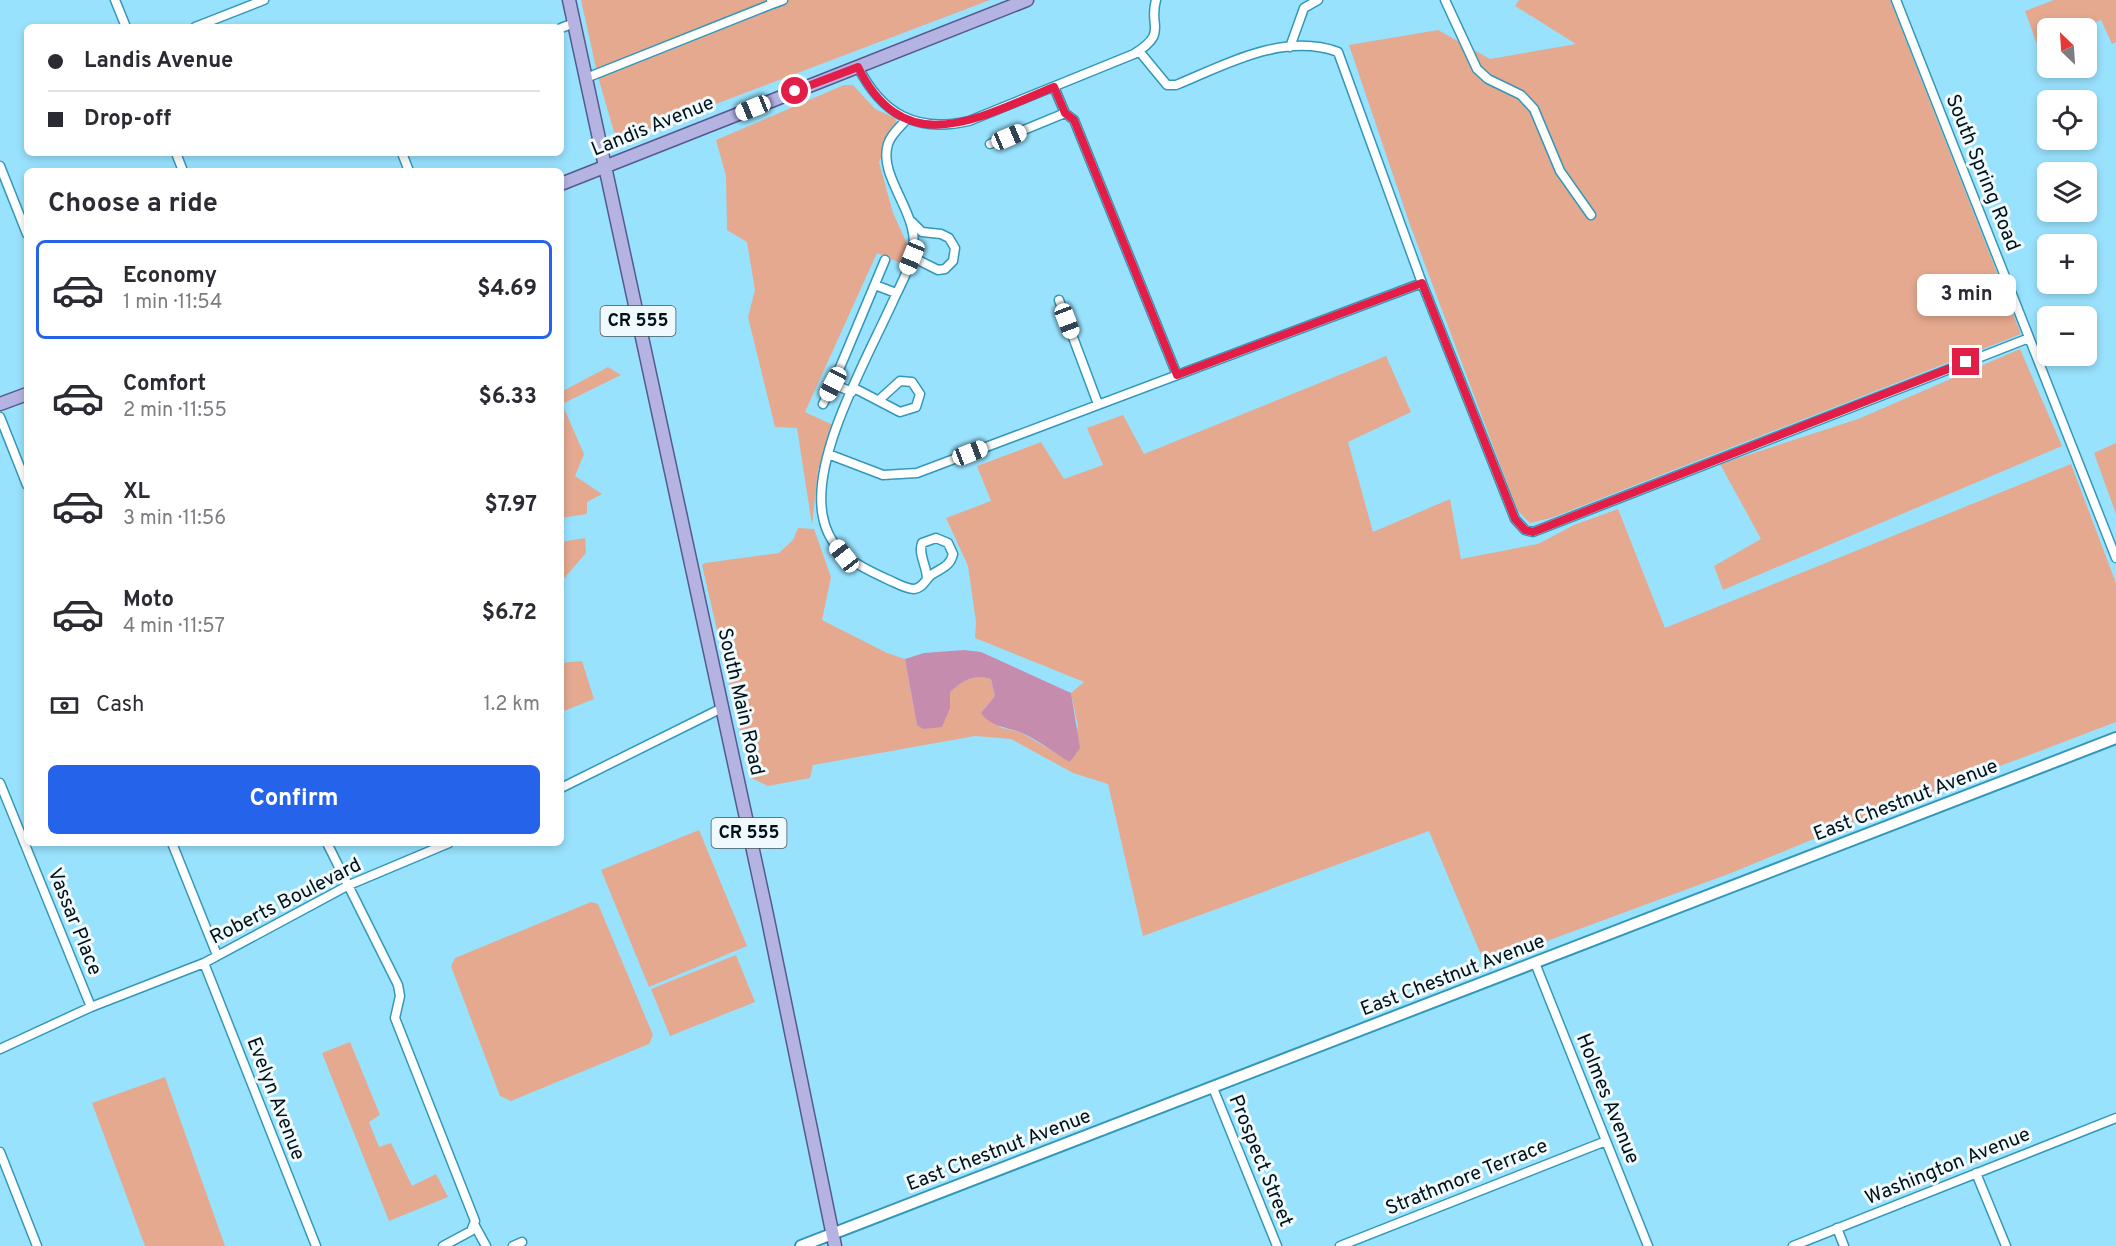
<!DOCTYPE html>
<meta charset="utf-8">
<style>
:root{--surface:#fff;--page:#f2f2f3;--text:#2b2b33;--muted:#7c7c81;--line:#e1e1e2;--accent:#2563eb}
body{margin:0;font-family:Overpass,sans-serif;background:var(--page);color:var(--text);height:100vh;display:flex;flex-direction:column;font-size:22px;white-space:nowrap}
*{box-sizing:border-box;margin:0}
p{font-size:20px;color:var(--muted)}
.icon{flex:none;width:33px;height:33px;fill:none;stroke:currentColor;stroke-width:2;stroke-linecap:round;stroke-linejoin:round}
.map{position:relative;flex:1;overflow:hidden}
.panel{position:absolute;left:24px;top:168px;width:540px;height:678px;display:flex;flex-direction:column;background:var(--surface);border-radius:9px;box-shadow:0 3px 9px #0003}
.panel>*{flex:none}
.hud{position:absolute;left:24px;top:24px;width:540px;height:132px;border-radius:9px;box-shadow:0 3px 9px #0003;display:grid;align-content:center;height:132px;padding:0 24px;background:var(--surface)}
.needle{width:39px;rotate:335deg}
.buttons{position:absolute;left:2037px;top:18px;display:grid;gap:12px}
.buttons a{display:grid;place-items:center;width:60px;height:60px;border-radius:9px;background:var(--surface);box-shadow:0 3px 9px #0003;font-size:30px}
.end{position:absolute;width:27px;height:27px;margin:-14px;border:8px solid #e11d48;background:#fff;box-shadow:0 0 0 3px #fff}
.from{border-radius:50%}
.bubble{position:absolute;height:42px;border-radius:9px;background:var(--surface);box-shadow:0 3px 9px #0003;font-size:20px;font-weight:700;line-height:42px;text-align:center}
.car{position:absolute;width:18px;height:36px;margin:-18px -9px;border-radius:8px;box-shadow:0 0 4px 2px #0007;background:linear-gradient(#fff 24%,#345 0 40%,#fff 0 76%,#345 0 86%,#fff 0)}
.hud b{display:flex;align-items:center;gap:21px;height:57px;font-size:22px}
.hud b+b{border-top:2px solid var(--line)}
.hud i{width:15px;height:15px;background:var(--text)}
ul{padding:0;list-style:none}
li{display:flex;align-items:center;gap:18px;height:99px;margin:0 12px 9px;padding:0 12px;border:3px solid transparent;border-radius:9px}
li div{flex:1}
li b{display:block;font-size:22px}
li em{font-style:normal;font-weight:700}
li.active{border-color:var(--accent)}
li>.icon{width:54px;height:54px;stroke-width:1.5}
h2{padding:0 24px;font-size:27px;line-height:72px}
.pay{display:flex;align-items:center;gap:15px;height:66px;padding:0 24px;font-size:22px}
.pay p{margin-inline-start:auto}
.action{display:flex;gap:12px;margin-top:auto;padding:12px 24px}
.action a{flex:1;height:69px;border-radius:9px;background:var(--accent);color:#fff;font-size:24px;font-weight:700;line-height:69px;text-align:center}
.map>svg:first-child{display:block}
.green{fill:#e5a990}
.water{fill:#c58cad}
.lines{fill:none;stroke-linecap:round;stroke-linejoin:round}
.street-casing{stroke:#3398b8;stroke-width:11}
.secondary-casing{stroke:#3398b8;stroke-width:14}
.primary-casing{stroke:#545a8f;stroke-width:15}
.street{stroke:#fff;stroke-width:8}
.secondary{stroke:#fff;stroke-width:10}
.primary{stroke:#b4b3e2;stroke-width:12}
.route{stroke:#e11d48;stroke-width:8}
.labels{text-anchor:middle;dominant-baseline:central;stroke-width:6;stroke-linejoin:round;paint-order:stroke}
.shield{fill:#f0f9fc;stroke:#48575d;stroke-width:1.5}
.shield-label{font-size:18px;font-weight:bold;fill:#001219}
.street-label{font-size:20px;fill:#001219;stroke:#f0f9fc}
</style>
<div class="map">
<svg width="2116" height="1246" viewBox="0 0 2116 1246">
<rect width="100%" height="100%" fill="#99e2fe"/>
<path class="green" d="M581 0H990L626 138 614 132 598 77Z
M1519 0H1890L2021 334 1551 518 1530 523 1517 510 1409 222 1349 45 1438 30 1490 59 1576 44 1515 6Z
M2054 0H2116V42L2112 44 2101 20 2081 28H2048L2047 43 2038 47 2025 11Z
M844 85H853L875 109 895 118 897 124 879 162 893 213 909 248 905 265 877 253 805 412 833 425V428L818 470 812 525 797 428 775 427 748 317 755 290 747 242 727 230 726 176 716 140Z
M2020 349 2062 446 1723 590 1714 566 1761 539 1720 464 1858 419Z
M1386 356 1411 412 1348 442 1373 532 1450 499 1461 559 1538 544 1574 525 1618 509 1665 628 2071 464 2116 583V722L1879 812 1731 873 1485 964 1429 831 1143 936 1108 784 1073 773 1011 739 975 736 813 765 810 778 768 786 751 778 702 565 705 563 779 553 793 540 798 528 814 529 831 577 822 620 887 653 905 659 917 725 950 708V692C964 680 973 674 991 679L995 696 981 713 1002 728 1020 732 1071 762 1078 726 1071 693 1084 682 975 638 976 622 968 566 946 518 991 501 977 466 1041 442 1064 479 1103 465 1087 428 1123 415 1144 454Z
M608 367 621 375 562 404 584 454 575 476 602 494 587 502V514L561 518V392Z
M2116 443V514L2094 453Z
M585 538 586 553 561 582V542Z
M582 661 594 699 561 712V663Z
M699 830 747 946 649 987 601 870Z
M591 902 598 904 653 1035 649 1044 511 1101 500 1096 451 966 455 958Z
M736 955 755 1002 670 1036 651 989Z
M350 1042 380 1115 369 1122 379 1147 391 1143 412 1186 436 1174 448 1197 389 1221 322 1053Z
M165 1077 225 1246H145L92 1103Z"/>
<path class="water" d="M964 650 981 652 1071 693 1080 748 1070 762C1054 753 1037 739 1020 732 1006 727 991 727 981 713L995 696 991 679C973 674 964 680 950 692V708L942 727 923 729 917 725 905 659 924 653Z"/>
<g class="lines">
<defs>
<path id="street" d="M115 0 126 27
M771 0 772 4 783 0
M1445 0 1477 69 1488 79 1521 95 1534 109 1560 171 1591 215
M1896 0 2116 558
M195 27 264 0
M561 28 574 23
M1290 47 1304 8 1318 0
M1139 51 1167 85H1176C1225 65 1283 32 1338 52L1422 283 1515 519 1525 530 1533 532 2029 338
M858 67C882 114 916 133 969 121L1134 54C1169 32 1148 27 1156 0
M586 78 772 4
M1065 113 1074 120 1177 375
M907 119C900 127 891 134 888 144 877 179 924 216 912 257 908 272 900 286 894 299 869 355 810 457 823 517 830 553 858 566 889 580 896 583 906 589 914 589 923 588 925 580 931 575 941 568 950 567 953 554L948 543 936 538 922 543C918 555 927 566 927 579
M990 144 1065 113 1054 87
M176 153 183 171
M402 153 409 171
M0 166 27 234
M911 221 922 232 941 234 949 238 955 248 953 261 945 269 938 270 912 257
M875 285 896 293
M1059 300 1098 404
M833 384 885 260
M854 388 900 412 916 407 920 394 912 382 900 381 879 400
M823 404 833 384 852 392
M0 417 27 485
M828 454 883 475 917 473 1422 283
M0 783 91 1007
M561 788 722 708
M172 843 217 955
M327 843 398 985 400 996 395 1018 475 1221 471 1231 443 1246
M204 963 316 1246
M1535 963 1648 1246
M0 1049 91 1007 204 963 349 885 449 843
M1213 1088 1277 1246
M0 1152 37 1246
M1976 1173 2006 1246
M475 1226 486 1246
M1837 1228 1844 1246
M513 1246 522 1242
M1340 1246 1606 1141
M1793 1246 2116 1118"/>
<path id="secondary" d="M801 1246 2116 738"/>
<path id="primary" d="M569 0 767 915 835 1246
M561 184 1027 0
M0 404 27 394"/>
</defs>
<use href="#street" class="street-casing"/>
<use href="#secondary" class="secondary-casing"/>
<use href="#primary" class="primary-casing"/>
<use href="#street" class="street"/>
<use href="#secondary" class="secondary"/>
<use href="#primary" class="primary"/>
</g>
<g class="lines">
<path class="route" d="M795 91 858 67C905 163 980 117 1054 87L1065 113 1074 120 1177 375 1422 283 1515 519 1525 530 1533 532 1966 362"/>
</g>
<g class="labels">
<g class="shield">
<rect x="600.5" y="306" width="75" height="30" rx="4.5"/>
<rect x="711.5" y="818" width="75" height="30" rx="4.5"/>
</g>
<g class="shield-label">
<text x="638" y="321">CR 555</text>
<text x="749" y="833">CR 555</text>
</g>
<g class="street-label">
<text transform="translate(653 127) rotate(-22)">Landis Avenue</text>
<text transform="translate(1982 173) rotate(68)">South Spring Road</text>
<text transform="translate(740 702) rotate(77)">South Main Road</text>
<text transform="translate(1906 801) rotate(-21)">East Chestnut Avenue</text>
<text transform="translate(286 902) rotate(-27)">Roberts Boulevard</text>
<text transform="translate(74 922) rotate(68)">Vassar Place</text>
<text transform="translate(1453 976) rotate(-21)">East Chestnut Avenue</text>
<text transform="translate(275 1099) rotate(69)">Evelyn Avenue</text>
<text transform="translate(1607 1099) rotate(68)">Holmes Avenue</text>
<text transform="translate(999 1151) rotate(-21)">East Chestnut Avenue</text>
<text transform="translate(1260 1161) rotate(68)">Prospect Street</text>
<text transform="translate(1948 1167) rotate(-22)">Washington Avenue</text>
<text transform="translate(1467 1178) rotate(-22)">Strathmore Terrace</text>
</g>
</g>
</svg>
<div class="buttons">
<a><svg class="needle" viewBox="-14 -14 28 28"><path d="M0-13l5 13h-10z" fill="#e53935"/><path d="M0 13l5-13h-10z" fill="#7c7c81"/></svg></a>
<a><svg class="icon" aria-label="locate" viewBox="0 0 24 24"><circle cx="12" cy="12" r="6"/><path d="M12 2v4M12 18v4M2 12h4M18 12h4"/></svg></a>
<a><svg class="icon" aria-label="layers" viewBox="0 0 24 24"><path d="M12 4l9 5-9 5-9-5zM3 14l9 5 9-5"/></svg></a>
<a>+</a>
<a>−</a>
</div>
<i class="end from" style="left:795px;top:91px"></i>
<i class="end" style="left:1966px;top:362px"></i>
<div class="bubble" style="left:1917px;top:274px;width:99px">3 min</div>
<i class="car" style="left:753px;top:108px;rotate:248deg"></i>
<i class="car" style="left:1009px;top:137px;rotate:67deg"></i>
<i class="car" style="left:912px;top:257px;rotate:202deg"></i>
<i class="car" style="left:1067px;top:321px;rotate:159deg"></i>
<i class="car" style="left:833px;top:384px;rotate:208deg"></i>
<i class="car" style="left:970px;top:453px;rotate:69deg"></i>
<i class="car" style="left:844px;top:556px;rotate:322deg"></i>
<div class="hud">
<b><i class="from"></i>Landis Avenue</b>
<b><i></i>Drop-off</b>
</div>
<section class="panel">
<h2>Choose a ride</h2>
<ul>
<li class="active"><svg class="icon" aria-label="car" viewBox="0 0 24 24"><path d="M5 17H2v-5l4-1 3-4h7l3 4 3 1v5h-3M9 17h6M6 11h13"/><circle cx="7" cy="17" r="2"/><circle cx="17" cy="17" r="2"/></svg><div><b>Economy</b><p>1 min · 11:54</p></div><em>$4.69</em></li>
<li><svg class="icon" aria-label="car" viewBox="0 0 24 24"><path d="M5 17H2v-5l4-1 3-4h7l3 4 3 1v5h-3M9 17h6M6 11h13"/><circle cx="7" cy="17" r="2"/><circle cx="17" cy="17" r="2"/></svg><div><b>Comfort</b><p>2 min · 11:55</p></div><em>$6.33</em></li>
<li><svg class="icon" aria-label="car" viewBox="0 0 24 24"><path d="M5 17H2v-5l4-1 3-4h7l3 4 3 1v5h-3M9 17h6M6 11h13"/><circle cx="7" cy="17" r="2"/><circle cx="17" cy="17" r="2"/></svg><div><b>XL</b><p>3 min · 11:56</p></div><em>$7.97</em></li>
<li><svg class="icon" aria-label="car" viewBox="0 0 24 24"><path d="M5 17H2v-5l4-1 3-4h7l3 4 3 1v5h-3M9 17h6M6 11h13"/><circle cx="7" cy="17" r="2"/><circle cx="17" cy="17" r="2"/></svg><div><b>Moto</b><p>4 min · 11:57</p></div><em>$6.72</em></li>
</ul>
<div class="pay"><svg class="icon" aria-label="cash" viewBox="0 0 24 24"><path d="M3 7h18v10H3z"/><circle cx="12" cy="12" r="2"/></svg>Cash<p>1.2 km</p></div>
<div class="action"><a>Confirm</a></div>
</section>
</div>
